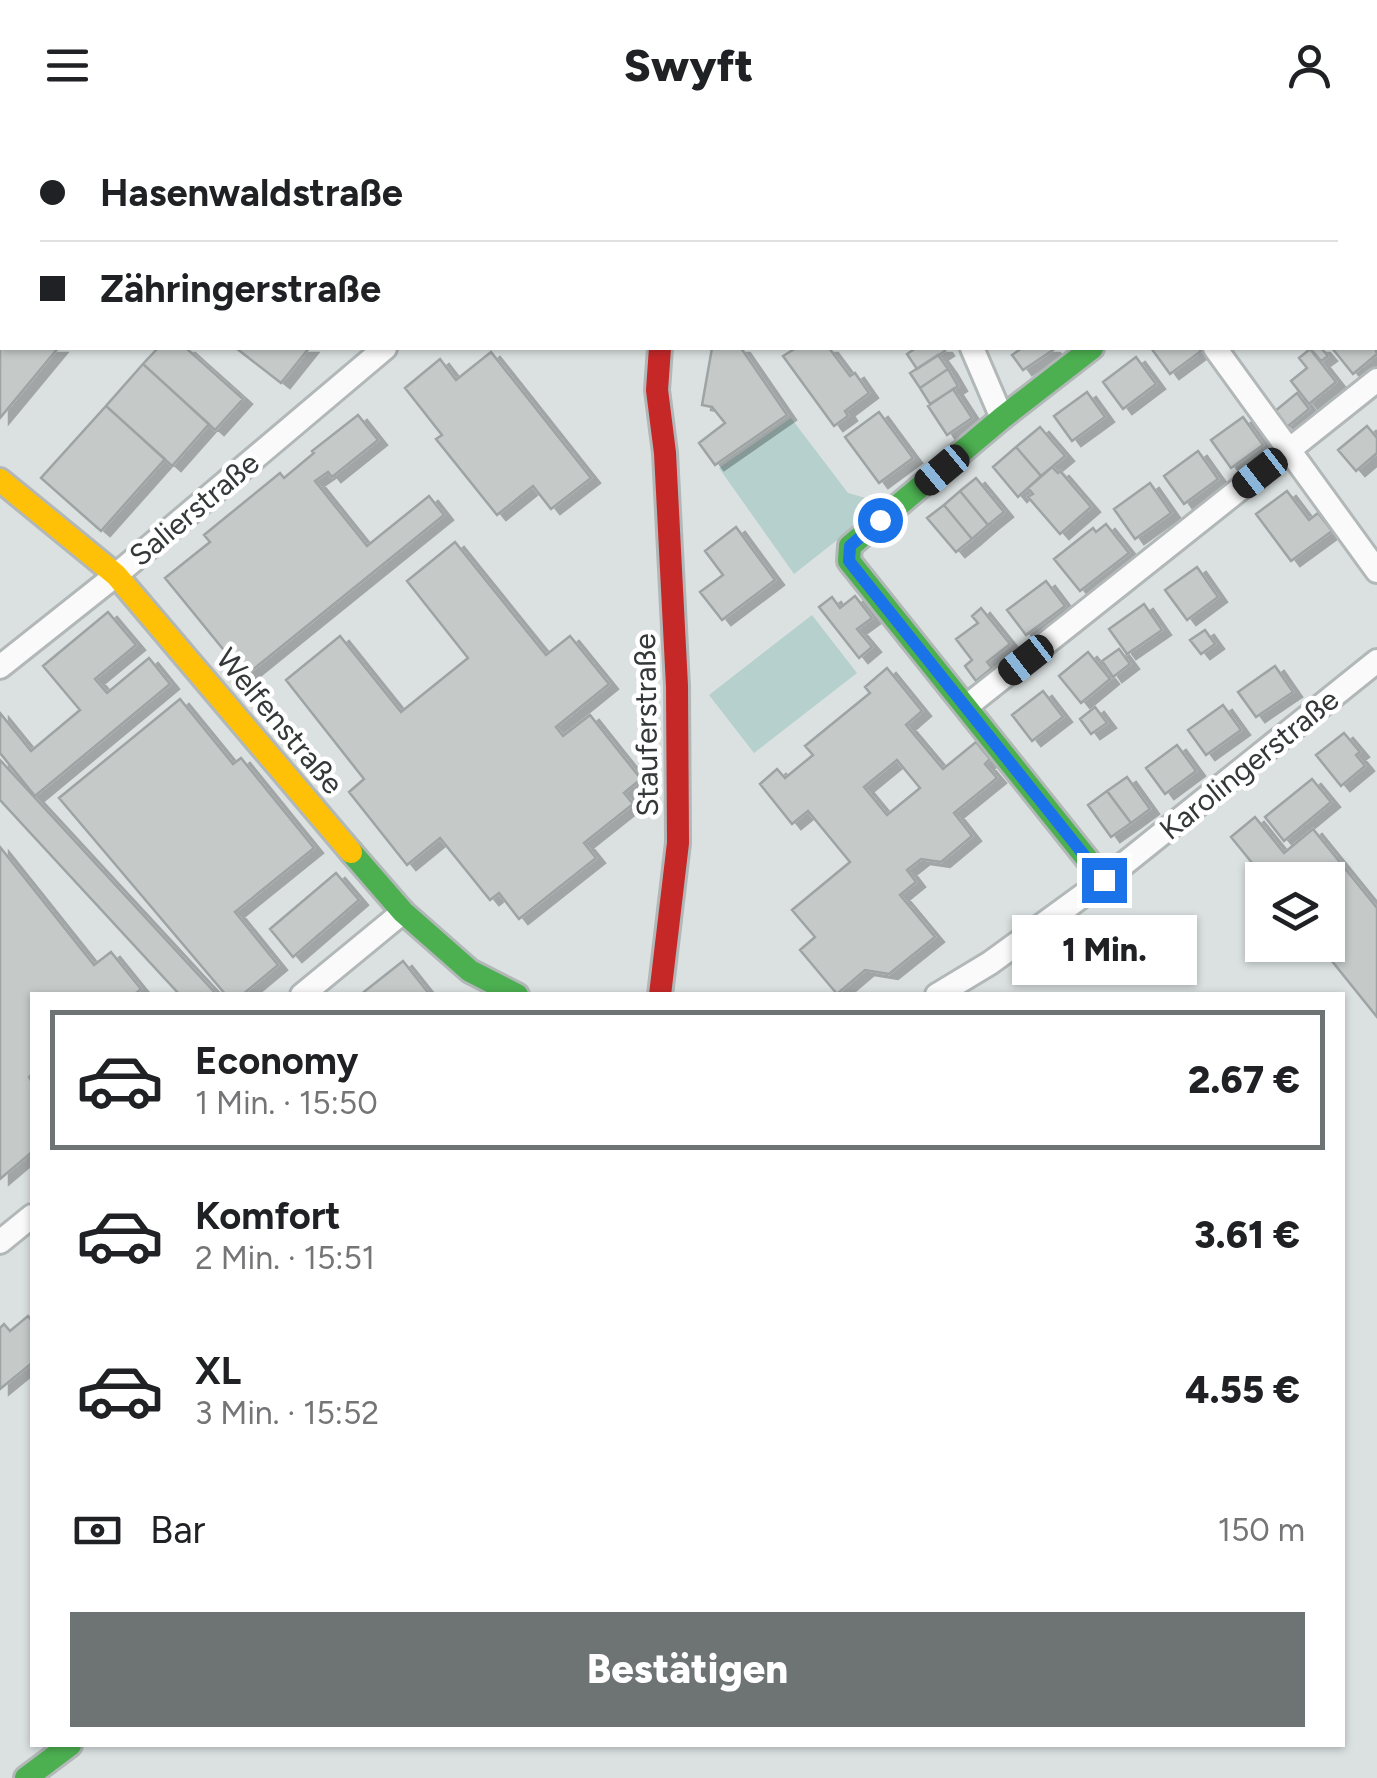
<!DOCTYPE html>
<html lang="de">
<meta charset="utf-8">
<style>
:root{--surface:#fff;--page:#f6f6f6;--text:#202124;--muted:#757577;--line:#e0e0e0;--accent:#6e7373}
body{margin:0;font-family:Figtree,sans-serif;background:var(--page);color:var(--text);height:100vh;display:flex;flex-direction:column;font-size:38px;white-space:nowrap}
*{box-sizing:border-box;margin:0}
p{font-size:32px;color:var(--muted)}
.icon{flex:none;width:55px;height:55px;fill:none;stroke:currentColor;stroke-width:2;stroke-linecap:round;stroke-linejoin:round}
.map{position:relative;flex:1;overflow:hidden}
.side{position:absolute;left:30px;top:862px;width:1315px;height:755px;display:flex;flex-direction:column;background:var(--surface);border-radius:0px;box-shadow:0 2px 8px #0004}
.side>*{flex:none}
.banner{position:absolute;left:0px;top:0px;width:1378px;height:220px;box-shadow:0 2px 8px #0004;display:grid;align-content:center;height:220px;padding:0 40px;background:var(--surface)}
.fabs{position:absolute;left:1245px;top:732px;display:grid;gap:20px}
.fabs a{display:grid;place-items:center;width:100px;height:100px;border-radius:0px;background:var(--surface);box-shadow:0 2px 8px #0004;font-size:50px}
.end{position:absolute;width:45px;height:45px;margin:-22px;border:12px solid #1a73e8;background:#fff;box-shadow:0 0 0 5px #fff}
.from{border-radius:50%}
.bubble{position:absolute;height:70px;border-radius:0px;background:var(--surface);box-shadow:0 2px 8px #0004;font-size:32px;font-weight:800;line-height:70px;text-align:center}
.car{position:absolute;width:30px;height:60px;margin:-30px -15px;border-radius:12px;box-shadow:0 0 8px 2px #0007;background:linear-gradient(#222 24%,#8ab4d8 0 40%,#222 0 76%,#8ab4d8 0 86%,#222 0)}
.banner b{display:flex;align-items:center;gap:35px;height:95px;font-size:38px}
.banner b+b{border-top:2px solid var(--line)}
.banner i{width:25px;height:25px;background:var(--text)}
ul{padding:18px 0 0;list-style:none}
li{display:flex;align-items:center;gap:30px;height:140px;margin:0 20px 15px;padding:0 20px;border:5px solid transparent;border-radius:0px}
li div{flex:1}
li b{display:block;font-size:38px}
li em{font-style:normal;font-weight:800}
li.current{border-color:var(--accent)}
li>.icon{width:90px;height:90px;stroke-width:1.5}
.pay{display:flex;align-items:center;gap:25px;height:110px;padding:0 40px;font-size:38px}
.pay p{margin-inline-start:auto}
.primary-button{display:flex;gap:20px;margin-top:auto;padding:20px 40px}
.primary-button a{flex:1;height:115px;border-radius:0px;background:var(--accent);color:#fff;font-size:40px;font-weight:800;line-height:115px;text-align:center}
header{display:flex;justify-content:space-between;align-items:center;height:130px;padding:0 40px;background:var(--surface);font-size:45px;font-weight:800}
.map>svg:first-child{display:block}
.green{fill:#b5d0cd}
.building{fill:#c5cac9;stroke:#9ea3a3;stroke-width:2.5;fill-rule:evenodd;filter:url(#shadow)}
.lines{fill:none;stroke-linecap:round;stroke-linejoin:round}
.street-casing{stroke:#b2b7b7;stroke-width:28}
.fast-casing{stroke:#b2b7b7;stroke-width:28}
.slow-casing{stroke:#b2b7b7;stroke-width:28}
.jam-casing{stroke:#b2b7b7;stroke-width:28}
.street{stroke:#fafafa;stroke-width:22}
.fast{stroke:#4caf50;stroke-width:22}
.slow{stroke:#ffc107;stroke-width:22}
.jam{stroke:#c62828;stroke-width:22}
.route{stroke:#1a73e8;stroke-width:12}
.labels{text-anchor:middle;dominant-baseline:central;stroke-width:9;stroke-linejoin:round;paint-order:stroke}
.street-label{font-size:30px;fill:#343838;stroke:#fff}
</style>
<header><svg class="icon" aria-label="menu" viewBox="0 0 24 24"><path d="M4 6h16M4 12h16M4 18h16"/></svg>Swyft<svg class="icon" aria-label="person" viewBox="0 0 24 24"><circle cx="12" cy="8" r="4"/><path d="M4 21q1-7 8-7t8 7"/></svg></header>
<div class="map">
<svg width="1377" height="1648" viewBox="0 0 1377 1648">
<defs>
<filter id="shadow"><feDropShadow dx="9" dy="5" stdDeviation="0" flood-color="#0004"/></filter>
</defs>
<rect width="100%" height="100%" fill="#dbe1e1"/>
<path class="green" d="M791 288 848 363 866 368 874 381 794 444 719 338Z
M812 485 857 543 754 623 709 565Z"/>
<path class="building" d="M0 0H96L99 2H2V31L0 29Z
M108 0H185L189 2H111Z
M198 0H277L280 2H201Z
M391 0H443L441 2H394Z
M524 0H582L580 2H522Z
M781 0H928L924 2H779Z
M0 59 2 61V218H58L0 288Z
M158 218H186L243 269 215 300 143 234Z
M236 218H309L281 253Z
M712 218H741L787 285 715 335 699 313 725 293 712 277 702 275Z
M796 218H829L850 246 855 243 869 263 845 281 848 286 834 296 783 226Z
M916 218H943L945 221 917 239 907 224Z
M1022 218H1051L1053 220 1023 240 1012 225Z
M1151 218H1198L1201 221 1170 244Z
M1310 218H1321L1328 226 1321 231Z
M1332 218H1375L1377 224 1353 244Z
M1310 219 1336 252 1309 274 1291 251 1307 238 1299 228Z
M491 222 591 348 551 379 533 356 497 385 436 309 442 305 405 258 440 229 456 250Z
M938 225 948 239 920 258 910 243Z
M1136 227 1156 254 1123 279 1103 252Z
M143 234 209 294 172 336 106 276Z
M948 239 958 256 930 274 920 258Z
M953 259 972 288 947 305 928 276Z
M1087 262 1105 287 1072 311 1054 286Z
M1297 263 1309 279 1287 297 1274 282Z
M106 276 165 329 101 401 41 348Z
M879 282 913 328 879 353 845 307Z
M358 285 378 310 332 347 328 342 315 351 367 416 429 366 444 385 245 546 165 448 210 412 204 405 280 343 284 348 314 323 312 321Z
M1243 287 1263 315 1231 338 1211 310Z
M1367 296 1377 308V323L1356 341 1338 320Z
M1040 297 1065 326 1041 346 1016 317Z
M1016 317 1041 346 1018 367 993 337Z
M1198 321 1218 349 1184 374 1164 346Z
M1052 337 1058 343 1060 341 1091 377 1060 404 1028 367 1033 364 1028 358Z
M976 348 1004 382 988 395 960 361Z
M1150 353 1171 383 1135 409 1114 379Z
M960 361 988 395 972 409 944 375Z
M1287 361 1309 390 1318 383 1332 401 1291 431 1256 384Z
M944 375 972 409 956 422 927 388Z
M1106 394 1129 423 1080 461 1054 429 1093 398 1096 402Z
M736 397 775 450 722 490 700 462 723 445 705 421Z
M455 412 546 525 570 506 609 554 556 597 563 606 590 585 641 649 624 663 633 674 584 713 596 728 519 789 499 763 490 770 440 708 407 735 349 662 364 649 286 550 340 506 401 582 468 528 407 451Z
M1197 437 1218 467 1187 490 1165 460Z
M1046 451 1065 476 1026 505 1007 480Z
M855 466 872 488 857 499 872 517 859 528 819 477 832 467 840 478Z
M1144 474 1162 500 1127 524 1109 499Z
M981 478 1010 514 987 532 992 538 976 551 965 536 972 530 956 509 978 493 972 486Z
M108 482 136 515 95 549 107 563 149 528 170 554 35 666 0 623V583L31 621 80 580 43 536Z
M1205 500 1215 514 1201 524 1190 510Z
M1119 519 1130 534 1113 547 1102 531Z
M1088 522 1110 549 1081 573 1059 546Z
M1275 536 1293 562 1256 587 1238 562Z
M887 538 922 581 906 595 943 639 976 612 990 629 985 634 997 648 954 683 972 706 941 732 921 729 907 740 916 752 900 765 935 807 889 844 865 840 837 864 800 820 815 807 792 780 850 732 808 681 792 694 760 654 777 639 785 648 813 625 805 616 870 563 865 557ZM897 630 920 658 887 685 864 657Z
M1043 561 1063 587 1032 611 1012 585Z
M180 569 233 634 241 628 314 718 235 782 278 835 242 865H226L59 668Z
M1223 575 1241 600 1206 625 1188 600Z
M1095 577 1107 593 1091 604 1080 589Z
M1344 603 1360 622 1356 625 1365 636 1341 656 1316 625Z
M1177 615 1196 641 1165 664 1146 638Z
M0 630 217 865H180L0 670Z
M1127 647 1150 679 1131 693 1107 661Z
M1312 649 1331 672 1284 711 1265 687Z
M1107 661 1131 693 1111 707 1088 675Z
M1255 687 1284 723 1313 699 1377 778V887L1319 815H1328V750H1266L1231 707Z
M0 717 94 835 111 822 141 859 134 865H32V944L29 947 32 952V1022L0 1049Z
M336 743 359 770 293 827 270 799Z
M403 831 430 865H360Z
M28 1186 32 1191V1233L0 1259V1198L4 1194 10 1201Z"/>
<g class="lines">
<defs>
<path id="street" d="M474 0 477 2
M623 2 625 0
M1361 2 1364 0
M972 218 1002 288
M1215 218 1377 441
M0 537 116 445 385 218
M967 576 1377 250
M302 865 403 782
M937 865 990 833 1104 750 1377 531
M0 1112 32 1086"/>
<path id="fast" d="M1092 218 1002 288 850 416 849 431 1104 750
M351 722 403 782 470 841 517 865
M26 1648 70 1615"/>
<path id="slow" d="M713 2 714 0
M0 350 116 445 351 722"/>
<path id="jam" d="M744 2 746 0
M660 218 657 260 665 323 677 556 678 713 660 865"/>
</defs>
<use href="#street" class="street-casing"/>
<use href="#fast" class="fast-casing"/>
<use href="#slow" class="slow-casing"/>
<use href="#jam" class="jam-casing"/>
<use href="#street" class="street"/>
<use href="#fast" class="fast"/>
<use href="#slow" class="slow"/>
<use href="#jam" class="jam"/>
</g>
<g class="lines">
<path class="route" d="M880 390 850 416 849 431 1104 750"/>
</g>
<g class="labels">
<g class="street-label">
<text transform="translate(194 379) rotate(-40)">Salierstraße</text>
<text transform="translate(280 591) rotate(50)">Welfenstraße</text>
<text transform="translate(646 595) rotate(-91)">Stauferstraße</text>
<text transform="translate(1249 634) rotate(-39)">Karolingerstraße</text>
</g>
</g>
</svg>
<div class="fabs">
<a><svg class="icon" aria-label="layers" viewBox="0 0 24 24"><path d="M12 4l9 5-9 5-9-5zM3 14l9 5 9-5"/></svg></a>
</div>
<i class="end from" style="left:880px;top:390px"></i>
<i class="end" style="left:1104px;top:750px"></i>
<div class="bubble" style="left:1012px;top:785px;width:185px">1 Min.</div>
<i class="car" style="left:942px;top:340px;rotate:230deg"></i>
<i class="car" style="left:1260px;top:343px;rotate:232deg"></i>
<i class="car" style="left:1026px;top:530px;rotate:232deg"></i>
<div class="banner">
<b><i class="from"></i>Hasenwaldstraße</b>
<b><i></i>Zähringerstraße</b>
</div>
<section class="side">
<ul>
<li class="current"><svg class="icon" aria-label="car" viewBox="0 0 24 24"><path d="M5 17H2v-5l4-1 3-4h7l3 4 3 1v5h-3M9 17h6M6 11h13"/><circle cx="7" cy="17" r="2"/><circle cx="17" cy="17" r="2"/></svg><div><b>Economy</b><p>1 Min. · 15:50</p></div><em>2.67 €</em></li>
<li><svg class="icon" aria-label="car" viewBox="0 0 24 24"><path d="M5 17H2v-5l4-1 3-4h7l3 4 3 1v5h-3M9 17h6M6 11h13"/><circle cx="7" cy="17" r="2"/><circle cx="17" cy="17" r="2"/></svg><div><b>Komfort</b><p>2 Min. · 15:51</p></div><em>3.61 €</em></li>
<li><svg class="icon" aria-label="car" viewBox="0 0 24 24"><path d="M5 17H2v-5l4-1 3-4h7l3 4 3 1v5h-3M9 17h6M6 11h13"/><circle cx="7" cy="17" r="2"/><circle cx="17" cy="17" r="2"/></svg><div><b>XL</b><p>3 Min. · 15:52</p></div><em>4.55 €</em></li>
</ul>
<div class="pay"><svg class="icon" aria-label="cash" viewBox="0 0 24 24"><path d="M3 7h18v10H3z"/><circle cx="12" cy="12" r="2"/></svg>Bar<p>150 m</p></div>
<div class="primary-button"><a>Bestätigen</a></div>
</section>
</div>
